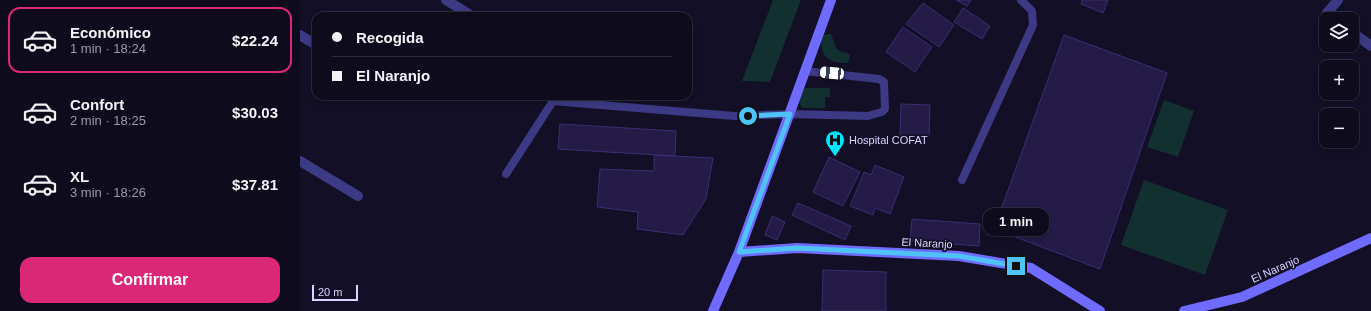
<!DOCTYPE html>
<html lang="es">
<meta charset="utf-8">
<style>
:root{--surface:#0e0b1c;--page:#1c1929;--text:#f1f3f6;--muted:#9b9ba3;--line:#2e2b3b;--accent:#db2777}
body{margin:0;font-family:Arial,sans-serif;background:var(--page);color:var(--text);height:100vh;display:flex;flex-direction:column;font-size:15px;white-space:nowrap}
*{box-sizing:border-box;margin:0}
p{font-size:13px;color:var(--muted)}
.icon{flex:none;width:22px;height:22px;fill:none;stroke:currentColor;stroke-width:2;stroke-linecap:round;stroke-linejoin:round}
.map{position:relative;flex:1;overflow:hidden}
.sheet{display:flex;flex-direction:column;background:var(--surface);width:300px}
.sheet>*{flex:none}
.guide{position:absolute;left:12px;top:12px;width:380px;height:88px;border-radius:12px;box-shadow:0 2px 6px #0003,0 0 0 1px var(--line);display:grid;align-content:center;height:88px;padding:0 20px;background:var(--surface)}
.fabs{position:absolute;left:1019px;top:12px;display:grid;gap:8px}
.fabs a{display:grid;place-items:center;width:40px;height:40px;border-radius:8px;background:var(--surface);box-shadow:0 2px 6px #0003,0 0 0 1px var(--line);font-size:20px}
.scale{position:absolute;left:12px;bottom:10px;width:46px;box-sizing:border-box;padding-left:4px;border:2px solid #d9d4ff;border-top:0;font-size:11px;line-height:14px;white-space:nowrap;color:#d9d4ff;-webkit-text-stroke:3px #130f26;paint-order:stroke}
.end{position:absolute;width:18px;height:18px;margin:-9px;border:5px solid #4fc3f7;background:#111;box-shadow:0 0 0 2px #111}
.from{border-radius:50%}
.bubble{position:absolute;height:28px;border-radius:12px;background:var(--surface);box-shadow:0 2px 6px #0003,0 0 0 1px var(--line);font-size:13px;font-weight:600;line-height:28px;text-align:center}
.car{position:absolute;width:12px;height:24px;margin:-12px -6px;border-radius:5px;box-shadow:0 0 3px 1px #0007;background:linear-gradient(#fff 24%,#345 0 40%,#fff 0 76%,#345 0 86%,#fff 0)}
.guide b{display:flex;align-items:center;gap:14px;height:38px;font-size:15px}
.guide b+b{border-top:1px solid var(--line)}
.guide i{width:10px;height:10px;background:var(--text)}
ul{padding:7px 0 0;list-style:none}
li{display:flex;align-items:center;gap:12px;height:66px;margin:0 8px 6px;padding:0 12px;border:2px solid transparent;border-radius:12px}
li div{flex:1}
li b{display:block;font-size:15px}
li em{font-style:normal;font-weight:600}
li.current{border-color:var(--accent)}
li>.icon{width:36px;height:36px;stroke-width:1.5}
.action{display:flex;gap:8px;margin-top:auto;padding:8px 20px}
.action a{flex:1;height:46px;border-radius:12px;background:var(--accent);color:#fff;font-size:16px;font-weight:600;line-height:46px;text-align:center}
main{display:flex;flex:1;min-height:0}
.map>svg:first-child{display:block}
.green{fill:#12302f}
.building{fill:#241b47;stroke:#3b2d73}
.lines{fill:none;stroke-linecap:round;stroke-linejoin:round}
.lane{stroke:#3d3a85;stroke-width:8}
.street{stroke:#3d3a85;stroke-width:10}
.secondary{stroke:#6f6bff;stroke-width:10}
.route{stroke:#4fc3f7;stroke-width:5}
.labels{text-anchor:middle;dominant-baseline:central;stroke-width:3.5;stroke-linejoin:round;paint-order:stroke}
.poi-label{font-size:11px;fill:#d9d4ff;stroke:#130f26;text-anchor:start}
.street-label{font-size:11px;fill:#d9d4ff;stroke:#130f26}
</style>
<main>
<section class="sheet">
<ul>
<li class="current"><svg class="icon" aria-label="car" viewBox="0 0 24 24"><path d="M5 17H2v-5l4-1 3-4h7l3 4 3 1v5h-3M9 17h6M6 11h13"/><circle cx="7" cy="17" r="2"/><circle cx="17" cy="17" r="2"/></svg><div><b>Económico</b><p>1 min · 18:24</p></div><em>$22.24</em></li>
<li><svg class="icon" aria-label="car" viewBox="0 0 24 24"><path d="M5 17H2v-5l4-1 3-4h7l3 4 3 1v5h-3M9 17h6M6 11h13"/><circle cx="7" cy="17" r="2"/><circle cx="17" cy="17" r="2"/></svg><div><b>Confort</b><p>2 min · 18:25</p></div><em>$30.03</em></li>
<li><svg class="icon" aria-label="car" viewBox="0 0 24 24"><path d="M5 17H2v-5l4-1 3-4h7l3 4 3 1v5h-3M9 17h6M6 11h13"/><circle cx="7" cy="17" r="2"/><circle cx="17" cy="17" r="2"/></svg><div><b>XL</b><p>3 min · 18:26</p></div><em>$37.81</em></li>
</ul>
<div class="action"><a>Confirmar</a></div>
</section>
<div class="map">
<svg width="1071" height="311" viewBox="0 0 1071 311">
<rect width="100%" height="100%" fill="#130f26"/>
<path class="green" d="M473 0H501L470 82 442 81Z
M531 34 536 48 542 52 550 54 548 63C527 63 520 56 521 35Z
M505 88H530V97H525V108H502L498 100 500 93Z
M864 100 894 111 878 157 847 147Z
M844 180 928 210 905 275 821 245Z"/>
<path class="building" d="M656 0H671L667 6Z
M782 0H808L803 13 781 4Z
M623 3 654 25 639 47 606 24Z
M663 8 690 26 682 39 654 22Z
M603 27 632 47 615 72 586 52Z
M764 35 867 73 800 269 694 229Z
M601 104 630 105 629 137 600 136Z
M260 124 376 131 375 156 258 149Z
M354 155 413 158 406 199 383 235 337 229 338 212 297 207 300 169 354 171Z
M529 157 560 172 543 206 513 192Z
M575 165 604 177 590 214 575 208 573 215 550 206 564 172 571 175Z
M498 203 551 226 545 240 492 215Z
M472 216 485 222 477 240 465 235Z
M612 219 680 224 679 246 610 241Z
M523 270 586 272V311H522Z"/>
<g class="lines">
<path class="lane" d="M206 174 253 101 434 116 490 114 568 116 582 112 585 109 584 82 579 79 505 71
M662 180 733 25 732 11 721 0"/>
<path class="street" d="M146 0 172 16
M1035 19 1027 13 1038 0
M1052 32 1071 46
M0 35 16 45
M0 161 58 196"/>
<path class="secondary" d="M439 252 497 248 659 256 731 268 800 311
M413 311 439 252 531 0
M884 311 942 297 1071 238"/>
</g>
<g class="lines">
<path class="route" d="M448 116 490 114 439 252 497 248 659 256 716 266"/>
</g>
<defs>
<symbol id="hospital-pin" viewBox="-11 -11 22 30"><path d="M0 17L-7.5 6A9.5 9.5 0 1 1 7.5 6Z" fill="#00e5ff" stroke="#130f26"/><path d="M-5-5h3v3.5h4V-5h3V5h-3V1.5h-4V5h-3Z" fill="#111"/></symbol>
</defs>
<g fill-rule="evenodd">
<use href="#hospital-pin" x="524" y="129" width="22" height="30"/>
</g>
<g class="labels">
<g class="poi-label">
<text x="549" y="140">Hospital COFAT</text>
</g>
<g class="street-label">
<text transform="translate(627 243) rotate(3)">El Naranjo</text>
<text transform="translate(975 269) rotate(-24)">El Naranjo</text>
</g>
</g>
</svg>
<div class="fabs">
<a><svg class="icon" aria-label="layers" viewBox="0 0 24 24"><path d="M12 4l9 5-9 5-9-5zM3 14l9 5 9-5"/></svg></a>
<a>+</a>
<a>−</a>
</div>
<div class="scale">20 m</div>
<i class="end from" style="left:448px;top:116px"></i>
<i class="end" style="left:716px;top:266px"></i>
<div class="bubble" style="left:683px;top:208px;width:66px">1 min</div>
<i class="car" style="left:532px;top:73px;rotate:275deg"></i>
<div class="guide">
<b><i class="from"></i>Recogida</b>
<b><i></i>El Naranjo</b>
</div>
</div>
</main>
